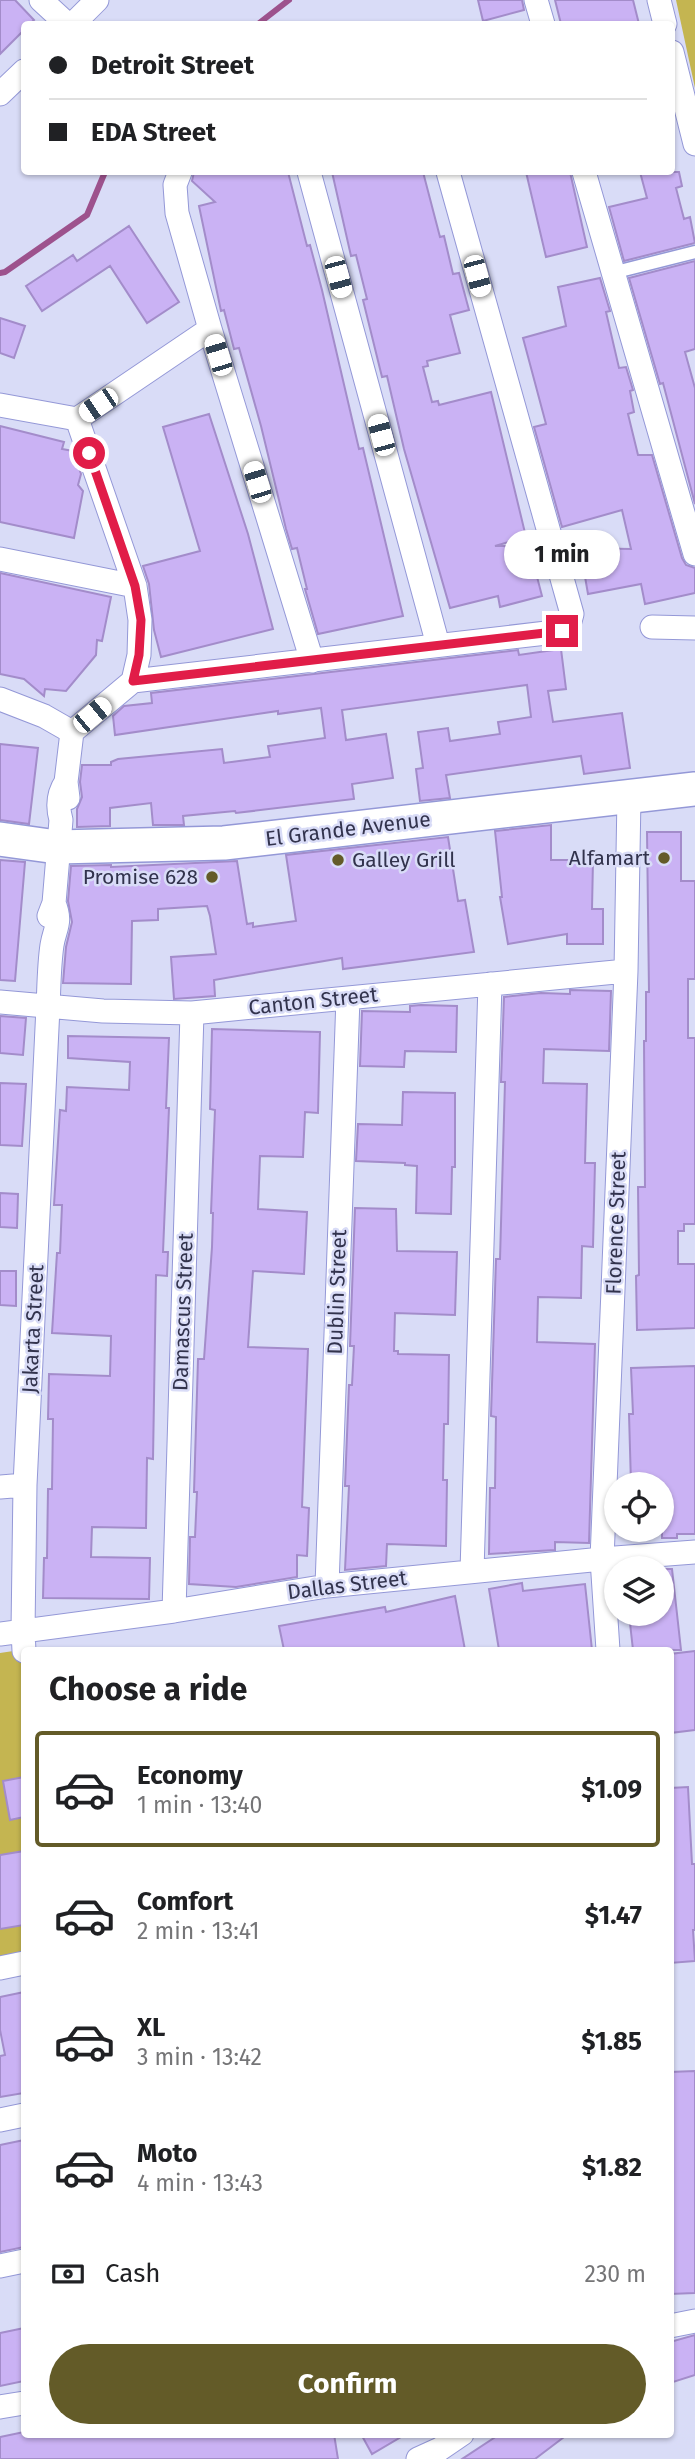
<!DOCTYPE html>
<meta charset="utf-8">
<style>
:root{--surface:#fff;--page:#f2f2f2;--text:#202124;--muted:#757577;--line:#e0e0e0;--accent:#635b28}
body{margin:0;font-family:"Fira Sans",sans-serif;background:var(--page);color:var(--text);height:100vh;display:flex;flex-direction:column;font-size:26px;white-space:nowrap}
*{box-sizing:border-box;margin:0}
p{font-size:23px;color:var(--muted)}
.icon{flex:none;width:38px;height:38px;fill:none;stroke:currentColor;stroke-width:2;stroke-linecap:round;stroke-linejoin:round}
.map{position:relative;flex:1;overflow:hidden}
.panel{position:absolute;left:21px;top:1647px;width:653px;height:791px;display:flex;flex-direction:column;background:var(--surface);border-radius:7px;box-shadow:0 2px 5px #0004}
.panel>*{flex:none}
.hud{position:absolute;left:21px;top:21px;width:654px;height:154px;border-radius:7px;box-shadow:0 2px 5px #0004;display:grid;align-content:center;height:154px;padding:0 28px;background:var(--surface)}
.tools{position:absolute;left:604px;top:1472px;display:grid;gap:14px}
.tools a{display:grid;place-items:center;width:70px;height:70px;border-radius:50%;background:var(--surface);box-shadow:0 2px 5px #0004;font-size:35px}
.end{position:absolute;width:32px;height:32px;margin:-16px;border:9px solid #e11d48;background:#fff;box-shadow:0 0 0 4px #fff}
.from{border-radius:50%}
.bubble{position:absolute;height:49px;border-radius:24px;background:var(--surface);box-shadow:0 2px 5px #0004;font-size:23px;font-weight:700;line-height:49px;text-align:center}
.car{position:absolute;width:21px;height:42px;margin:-21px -10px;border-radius:9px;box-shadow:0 0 5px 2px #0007;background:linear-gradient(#fff 24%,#345 0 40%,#fff 0 76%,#345 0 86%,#fff 0)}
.hud b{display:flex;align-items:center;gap:24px;height:66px;font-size:26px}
.hud b+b{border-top:2px solid var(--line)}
.hud i{width:18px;height:18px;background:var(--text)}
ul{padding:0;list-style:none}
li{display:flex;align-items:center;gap:21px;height:116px;margin:0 14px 10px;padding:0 14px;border:4px solid transparent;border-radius:7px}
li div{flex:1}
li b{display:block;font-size:26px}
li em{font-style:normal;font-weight:700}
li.current{border-color:var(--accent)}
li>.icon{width:63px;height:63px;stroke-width:1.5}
h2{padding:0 28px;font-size:32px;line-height:84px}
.pay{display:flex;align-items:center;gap:18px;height:77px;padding:0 28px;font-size:26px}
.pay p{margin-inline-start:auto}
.cta{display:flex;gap:14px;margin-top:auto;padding:14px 28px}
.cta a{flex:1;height:80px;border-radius:42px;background:var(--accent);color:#fff;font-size:28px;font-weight:700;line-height:80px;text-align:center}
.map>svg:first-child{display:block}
.green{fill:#c4b551}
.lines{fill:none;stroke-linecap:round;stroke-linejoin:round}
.stream{stroke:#9d528d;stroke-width:6}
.building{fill:#cab2f4;stroke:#a38cca;stroke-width:2}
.lane-casing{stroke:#9498d7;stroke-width:15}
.street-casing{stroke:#9498d7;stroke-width:25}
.secondary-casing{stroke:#9498d7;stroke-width:36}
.lane{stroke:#fff;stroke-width:12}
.street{stroke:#fff;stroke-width:23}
.secondary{stroke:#fff;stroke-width:33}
.route{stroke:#e11d48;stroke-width:9}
.poi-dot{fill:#635b28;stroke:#d9dcf7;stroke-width:2.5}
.labels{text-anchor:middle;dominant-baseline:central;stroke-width:5;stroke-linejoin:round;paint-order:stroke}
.street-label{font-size:21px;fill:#32334d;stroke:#d9dcf7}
.poi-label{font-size:21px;fill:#32334d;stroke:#d9dcf7;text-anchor:end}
</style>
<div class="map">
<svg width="695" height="2459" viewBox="0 0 695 2459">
<rect width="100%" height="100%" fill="#d9dcf7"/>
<path class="green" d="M676 0H695V88Z
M20 1650 24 1671V1957L0 1960V1653Z"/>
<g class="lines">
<path class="stream" d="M258 24 289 0
M0 273 5 272 87 215 105 172"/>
</g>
<path class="building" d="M0 0H15L34 20 30 24H24V30L0 54Z
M478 0H522L524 10 483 21Z
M555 0H633L639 24H561Z
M194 172H288L307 246 310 245 322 290 359 449 363 448 403 616 318 634 305 589H307L297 548 292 549 286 529 261 426 239 348 234 349 224 310 221 311 199 206 215 202 192 181Z
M332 172H423L440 237 444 236 453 274 459 273 469 310 450 315 460 353 427 361 428 366 423 367 432 402 438 401 439 405 491 392 526 537 495 546H529L542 596 500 607 498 596 450 608 404 449 387 376 382 377 363 300 367 299 356 255 351 256Z
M526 172H570L587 247 546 257Z
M640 172H679L682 186 676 188 684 219 690 217 695 243 624 261 609 207 647 198Z
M129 226 179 302 147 323 110 266 42 311 26 286 73 255 77 261Z
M695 261V349L685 352 695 388V504L663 383 660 384 629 278Z
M600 278 610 311 606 312 619 368 626 367 633 390 630 391 634 412 628 414 638 455H652L682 558 686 565 695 568V593L645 604 641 584 588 594 580 548 631 549 622 510 562 527 534 427 546 424 523 338 566 326 558 287Z
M0 318 25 326 14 358 0 353Z
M209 414 248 534 273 629 161 657 154 630 149 584 143 566 200 551 163 427Z
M0 426 64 442 62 449 73 451 81 474 78 485 83 491 74 538 0 522Z
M0 573 111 597 102 641 97 640 96 655 66 691 45 689 44 696 24 679 0 674Z
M561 649 566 689 548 691 553 722 622 713 630 768 584 774 581 756 446 775 450 798 420 801 416 769 423 768 418 732 448 728 450 741 500 734 498 722 531 717 527 685 342 710 346 740 386 734 393 778 352 784 354 799 236 813 235 811 183 816 184 825H153L151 803 110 808V826L77 827V809L82 797 80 782 82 765H111V762L118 759 222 749 224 763 270 757 268 746 325 738 321 708 278 714V711L115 735 113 716 124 706 152 703 151 693 518 650 519 655Z
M0 744 38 748 29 824 0 820Z
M551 825V860H593L592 909H603V944H567V934L508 944 500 897H502L495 831Z
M647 832H681V881H695V979H688V1038H695V1224H684V1231H678V1264H695V1328L637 1330 636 1276 639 1275 638 1187H645L644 1041H646V992H649Z
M448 837 458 901 465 900 474 952 343 969 342 958 301 965 214 980 215 996 174 999 171 957 216 954 210 916 207 906 158 909V920L132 921 131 984 63 983 66 947 72 922 68 901 71 866 111 865V867L237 861 247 924 253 923V927L296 921 286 855Z
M0 860 25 862 15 981 0 980Z
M570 990 611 991 609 1051 544 1049 543 1083 587 1084 585 1163H595L593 1247 582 1246 581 1298 538 1297 537 1342 595 1344 589 1543 555 1542V1550L489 1554 490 1488H495L496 1417 491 1416 496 1259H500L505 1082H501L504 997 541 993 570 994Z
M421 1005 457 1006 456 1052 405 1051 404 1067 360 1066 362 1011 410 1012V1006Z
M0 1016 26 1018 23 1055 0 1053Z
M212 1029 320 1032 318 1113 305 1112 303 1157 260 1156 258 1209 307 1212 304 1274 253 1271 248 1347 308 1349 302 1507 309 1508 307 1556 297 1555V1577L236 1587 189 1584 190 1537H195L197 1492H194L198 1359H204L212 1247 213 1213H211L215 1110 210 1109Z
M68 1036 169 1038 166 1108H169L163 1252H168L167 1276 156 1275 153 1459 147 1458 146 1528 92 1527 91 1557 150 1558 149 1599 43 1598 44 1558H47L48 1489H52L53 1419H48L49 1374 110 1376 111 1336 52 1333 57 1253H60L62 1205H54L60 1110 66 1111 67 1087 129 1090 130 1062 68 1058Z
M0 1083 26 1084 22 1146 0 1145Z
M403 1092 455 1093V1167H452L451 1214 416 1213 417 1166 405 1165V1163L356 1161 358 1124 402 1125Z
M0 1193 18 1194 17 1228 0 1227Z
M355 1208 396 1209 397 1251 457 1252 455 1315 395 1313 394 1351H398V1354L449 1355 448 1424H444L443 1480H447L446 1546 387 1544 386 1566 345 1570 349 1486H345L346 1460 349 1385H352L354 1346H350Z
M0 1271H16V1306L0 1305Z
M695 1366V1534H677V1538H662V1484H631L629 1414H633L631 1368Z
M662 1569H672L681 1650H633L629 1614H662Z
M522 1583 523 1591 585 1584 592 1650H499L489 1589Z
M455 1596 465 1650H284L279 1626 385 1607 386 1612Z
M695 1651V1730L670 1733V1654Z
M24 1777V1817L10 1820 3 1781Z
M688 1787 692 1864H695V1930H693L695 1961 670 1963V1788Z
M24 1851V1925L0 1929V1855Z
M24 1992V2093L0 2097V2056L5 2055 0 2030V1997Z
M695 2071V2293L670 2294V2072Z
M24 2140V2247L0 2252V2145Z
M24 2328V2381L0 2386V2333Z
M695 2335V2375L670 2383V2342Z
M24 2432V2434H334L338 2459H0V2437Z
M361 2434H406L372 2454Z
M500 2434H568L535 2459H462Z"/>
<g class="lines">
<defs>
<path id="lane" d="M612 273 695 252"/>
<path id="street" d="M41 0 67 24
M536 0 543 24
M659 0 665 24
M73 24 97 0
M672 52 695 144
M0 94 24 71
M180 172 175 185 177 213 210 329 312 661
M309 172 438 645
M584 172 695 554
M0 405 77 419 210 329
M77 419 135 586 140 620 139 655 133 681
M0 559 135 586
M652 627 695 628
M0 699 44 716 72 732
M72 732 133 681 555 632 568 628 572 614 448 172
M68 798 66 782 72 732
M49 916 54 903 61 820C57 806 58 794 66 782
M0 1002 103 1011 192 1013 626 971
M0 1487 25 1485
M472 1571 490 984
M327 1586 348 998
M174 1611 192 1013
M0 1634 174 1611 327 1586 602 1559 695 1552
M608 1650 602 1559 626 971 629 796
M24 1651 23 1631 25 1485 48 1007C49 987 49 965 52 945 55 927 62 923 54 903
M0 1968 24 1963
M0 2120 24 2115
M0 2266 24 2261
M670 2326 695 2321
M0 2407 24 2403
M418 2459 440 2449 462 2434"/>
<path id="secondary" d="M0 839 57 847 224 843 695 789"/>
</defs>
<use href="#lane" class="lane-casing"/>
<use href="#street" class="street-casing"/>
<use href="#secondary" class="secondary-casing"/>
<use href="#lane" class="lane"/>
<use href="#street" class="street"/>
<use href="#secondary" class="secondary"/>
</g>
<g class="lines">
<path class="route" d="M89 453 135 586 141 620 139 655 133 681 562 631"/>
</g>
<g class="poi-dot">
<circle cx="664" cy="858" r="7"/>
<circle cx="338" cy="860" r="7"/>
<circle cx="212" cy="877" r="7"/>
</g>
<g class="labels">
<g class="street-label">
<text transform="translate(348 829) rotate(-7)">El Grande Avenue</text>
<text transform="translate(313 1001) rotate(-6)">Canton Street</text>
<text transform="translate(616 1223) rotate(-88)">Florence Street</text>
<text transform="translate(337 1292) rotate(-88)">Dublin Street</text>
<text transform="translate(183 1312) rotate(-88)">Damascus Street</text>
<text transform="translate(33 1329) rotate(-87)">Jakarta Street</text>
<text transform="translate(347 1585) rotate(-7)">Dallas Street</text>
</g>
<g class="poi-label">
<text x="650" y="858">Alfamart</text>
<text x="352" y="860" text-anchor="start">Galley Grill</text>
<text x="198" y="877">Promise 628</text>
</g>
</g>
</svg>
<div class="tools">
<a><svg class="icon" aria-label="locate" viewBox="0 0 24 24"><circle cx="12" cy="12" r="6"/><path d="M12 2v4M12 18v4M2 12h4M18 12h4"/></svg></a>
<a><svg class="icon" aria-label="layers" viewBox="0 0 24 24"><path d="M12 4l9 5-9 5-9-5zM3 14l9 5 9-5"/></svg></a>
</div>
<i class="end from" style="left:89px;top:453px"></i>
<i class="end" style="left:562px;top:631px"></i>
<div class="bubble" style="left:504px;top:530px;width:116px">1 min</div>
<i class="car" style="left:477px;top:276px;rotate:165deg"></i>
<i class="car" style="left:338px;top:277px;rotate:165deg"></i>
<i class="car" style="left:218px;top:355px;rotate:343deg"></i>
<i class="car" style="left:98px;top:405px;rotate:236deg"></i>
<i class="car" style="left:381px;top:435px;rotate:345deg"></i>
<i class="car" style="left:257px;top:482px;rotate:343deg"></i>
<i class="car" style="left:92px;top:715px;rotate:50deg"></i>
<div class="hud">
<b><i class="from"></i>Detroit Street</b>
<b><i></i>EDA Street</b>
</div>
<section class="panel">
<h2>Choose a ride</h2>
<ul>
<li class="current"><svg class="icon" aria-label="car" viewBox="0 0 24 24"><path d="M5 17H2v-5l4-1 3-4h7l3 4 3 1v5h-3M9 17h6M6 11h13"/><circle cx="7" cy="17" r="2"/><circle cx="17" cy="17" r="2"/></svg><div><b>Economy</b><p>1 min · 13:40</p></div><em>$1.09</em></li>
<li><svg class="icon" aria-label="car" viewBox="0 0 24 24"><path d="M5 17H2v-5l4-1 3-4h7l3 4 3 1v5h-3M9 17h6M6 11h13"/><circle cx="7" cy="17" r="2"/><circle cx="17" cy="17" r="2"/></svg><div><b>Comfort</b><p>2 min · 13:41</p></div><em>$1.47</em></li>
<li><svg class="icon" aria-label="car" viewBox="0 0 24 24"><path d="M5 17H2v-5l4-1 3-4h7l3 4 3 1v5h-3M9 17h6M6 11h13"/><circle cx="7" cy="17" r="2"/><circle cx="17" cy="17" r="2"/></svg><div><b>XL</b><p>3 min · 13:42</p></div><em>$1.85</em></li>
<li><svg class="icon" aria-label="car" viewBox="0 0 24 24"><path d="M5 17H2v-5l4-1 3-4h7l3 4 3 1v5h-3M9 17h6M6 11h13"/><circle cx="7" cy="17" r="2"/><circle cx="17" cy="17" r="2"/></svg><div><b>Moto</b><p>4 min · 13:43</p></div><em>$1.82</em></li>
</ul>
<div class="pay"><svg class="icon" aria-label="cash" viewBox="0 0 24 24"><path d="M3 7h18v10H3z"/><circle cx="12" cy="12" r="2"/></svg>Cash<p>230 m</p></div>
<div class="cta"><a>Confirm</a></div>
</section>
</div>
